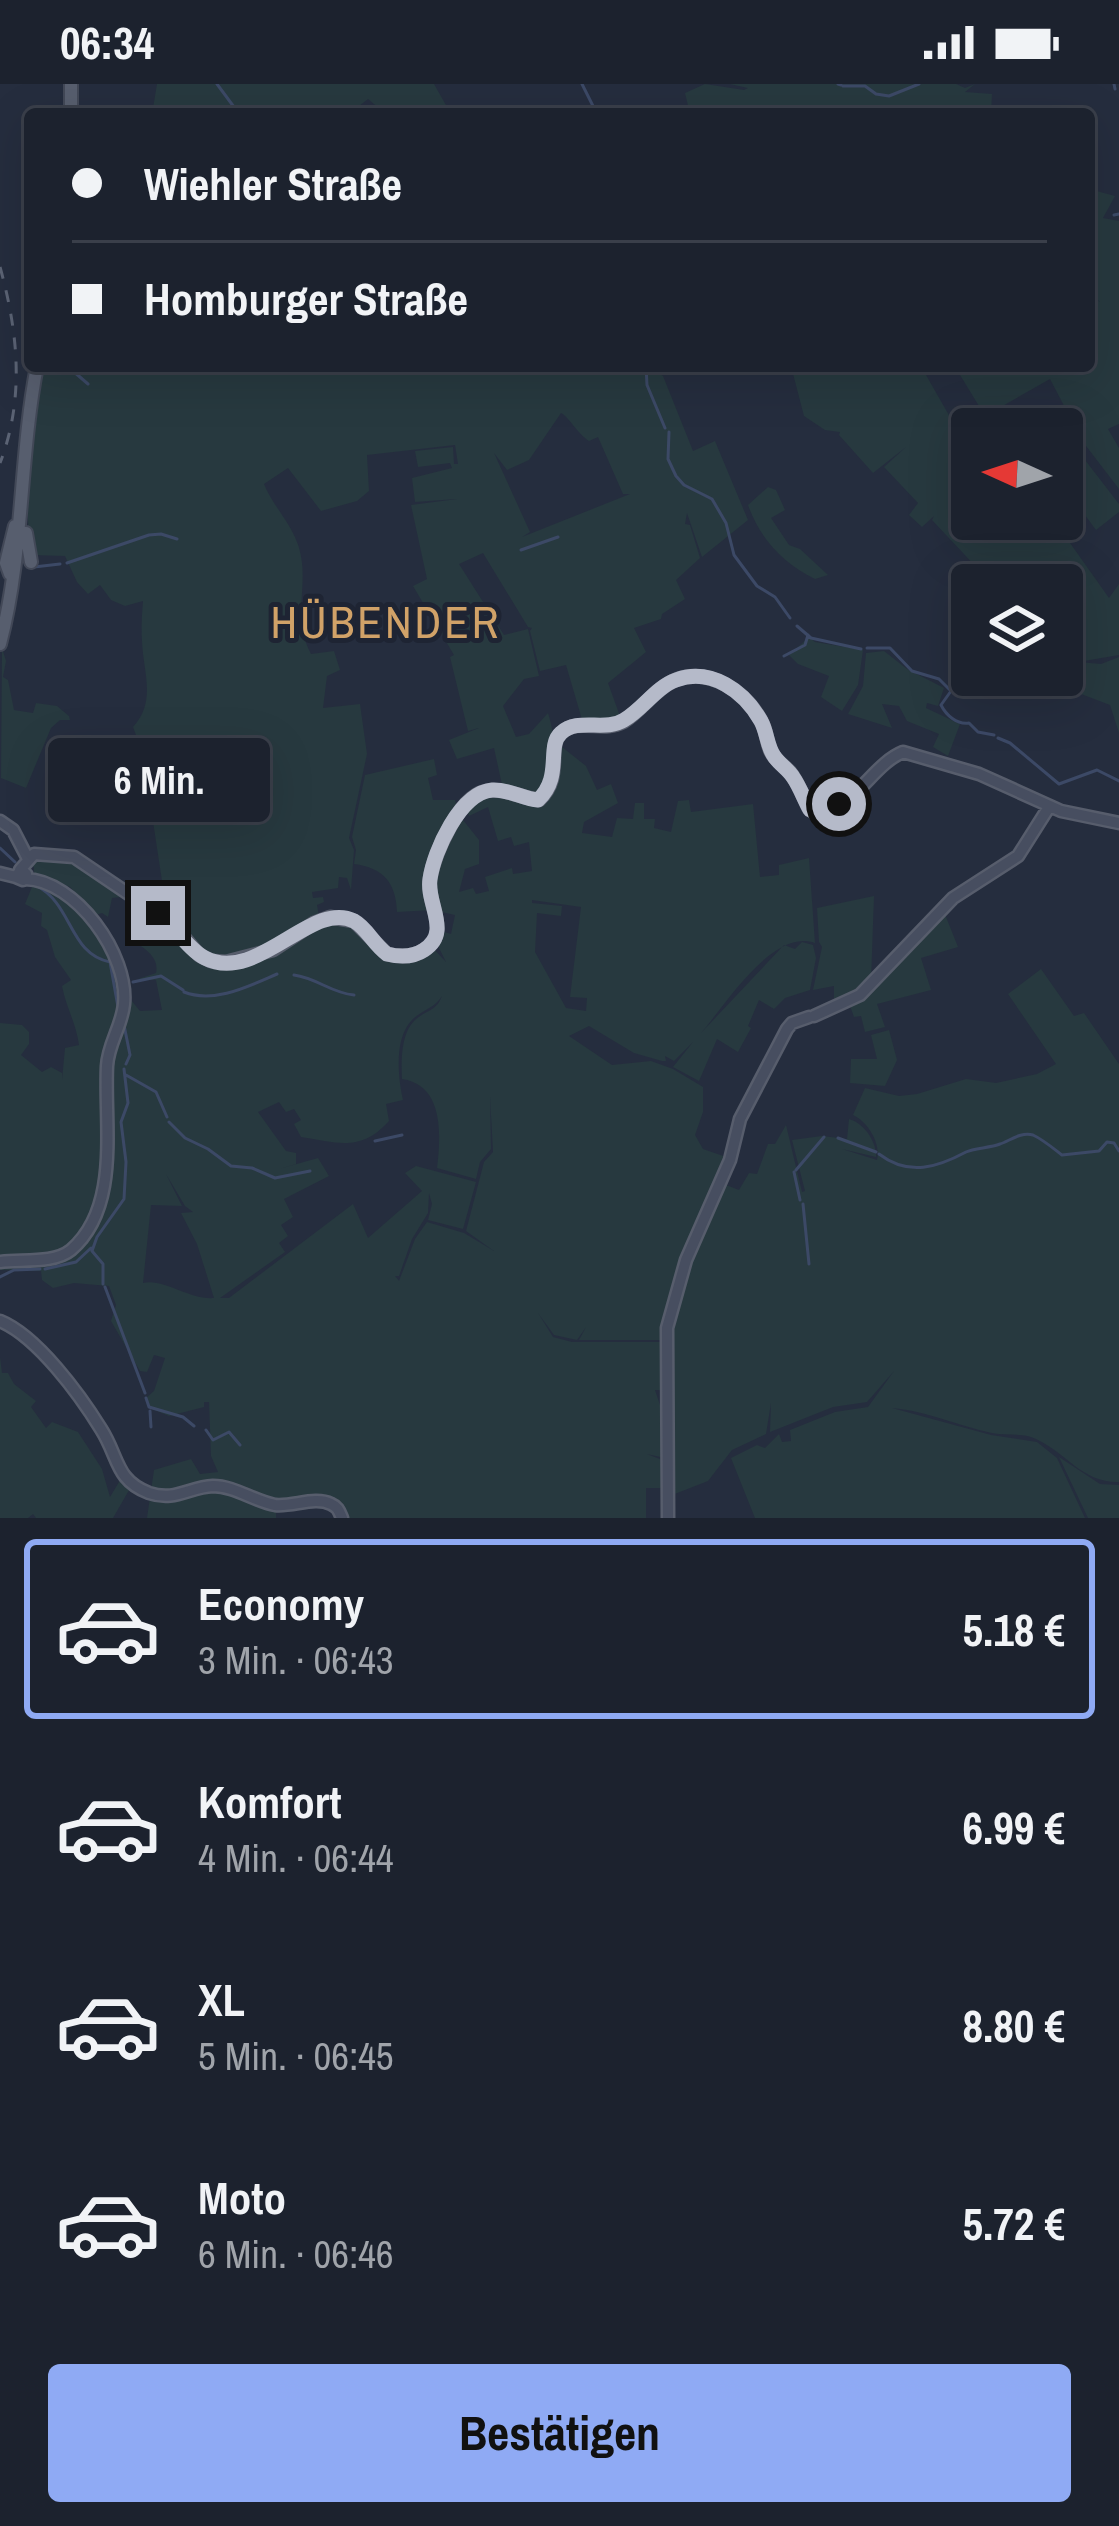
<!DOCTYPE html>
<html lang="de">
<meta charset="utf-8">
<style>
:root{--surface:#1c222e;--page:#252a36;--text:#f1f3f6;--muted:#a0a4aa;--line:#3a3f4a;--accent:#8faaf4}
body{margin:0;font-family:"Archivo Narrow",sans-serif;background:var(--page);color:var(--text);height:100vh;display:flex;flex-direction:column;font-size:45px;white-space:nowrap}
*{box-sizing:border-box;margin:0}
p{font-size:39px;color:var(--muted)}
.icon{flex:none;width:66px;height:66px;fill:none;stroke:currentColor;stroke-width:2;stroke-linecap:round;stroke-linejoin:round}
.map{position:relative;height:1434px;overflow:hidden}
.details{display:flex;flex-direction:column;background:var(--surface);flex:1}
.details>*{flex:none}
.guide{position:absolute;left:24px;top:24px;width:1071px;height:264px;border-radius:12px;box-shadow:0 12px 48px #0002,0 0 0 3px var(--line);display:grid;align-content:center;height:264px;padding:0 48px;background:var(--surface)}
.needle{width:78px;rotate:273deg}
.fabs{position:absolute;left:951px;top:324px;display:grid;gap:24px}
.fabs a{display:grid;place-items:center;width:132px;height:132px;border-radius:12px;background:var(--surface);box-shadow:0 12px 48px #0002,0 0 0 3px var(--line);font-size:60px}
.end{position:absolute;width:54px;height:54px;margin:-27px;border:15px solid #b5bac9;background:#111;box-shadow:0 0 0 6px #111}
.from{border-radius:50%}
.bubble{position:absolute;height:84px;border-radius:12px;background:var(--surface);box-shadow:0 12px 48px #0002,0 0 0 3px var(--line);font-size:39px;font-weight:700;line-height:84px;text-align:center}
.guide b{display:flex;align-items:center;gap:42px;height:114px;font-size:45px}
.guide b+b{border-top:3px solid var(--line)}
.guide i{width:30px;height:30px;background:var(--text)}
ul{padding:21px 0 0;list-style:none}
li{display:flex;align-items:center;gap:36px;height:180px;margin:0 24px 18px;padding:0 24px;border:6px solid transparent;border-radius:12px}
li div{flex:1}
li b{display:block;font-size:45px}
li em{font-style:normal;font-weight:700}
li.selected{border-color:var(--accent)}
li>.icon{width:108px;height:108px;stroke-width:1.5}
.cta{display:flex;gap:24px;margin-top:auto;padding:24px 48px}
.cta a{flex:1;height:138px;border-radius:12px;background:var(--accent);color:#111;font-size:48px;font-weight:700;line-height:138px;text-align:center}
.status{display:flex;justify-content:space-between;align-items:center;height:84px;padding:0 60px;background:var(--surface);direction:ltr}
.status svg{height:33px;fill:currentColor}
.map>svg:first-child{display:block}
.green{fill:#27393f;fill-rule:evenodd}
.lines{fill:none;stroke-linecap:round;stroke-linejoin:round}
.stream{stroke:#3c4966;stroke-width:3}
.secondary-casing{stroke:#575d6c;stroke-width:15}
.primary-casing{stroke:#424857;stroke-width:16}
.secondary{stroke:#474e60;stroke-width:10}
.primary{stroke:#575e6e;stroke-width:12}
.rail{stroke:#5b6374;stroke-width:3;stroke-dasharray:12 12;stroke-linecap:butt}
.route{stroke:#b5bac9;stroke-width:15}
.labels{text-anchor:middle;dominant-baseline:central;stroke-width:10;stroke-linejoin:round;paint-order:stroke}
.quarter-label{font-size:45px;letter-spacing:3px;fill:#d1a268;stroke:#1e2433}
</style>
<div class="status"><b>06:34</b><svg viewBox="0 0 49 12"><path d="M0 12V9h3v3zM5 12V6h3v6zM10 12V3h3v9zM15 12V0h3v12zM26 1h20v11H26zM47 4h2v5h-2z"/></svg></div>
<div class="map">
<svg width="1119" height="1434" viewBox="0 0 1119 1434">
<rect width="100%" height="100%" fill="#252d3e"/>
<path class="green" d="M157 0H434L451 30H386L368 15 349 30H152Z
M705 0 744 6 748 4 730 0H956L965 4 975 0 965 8 992 10 991 30H690L685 9Z
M1089 105 1115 112 1103 134 1119 137V340L1108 345 1119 364V405L1083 358 1050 295 985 332 957 286 962 282H1089V210L1100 218 1089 207Z
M42 282H651L663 292 693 367 715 357 748 436 702 473 687 429 685 440 690 441 700 474 676 496 685 515 662 530 661 535 634 544 646 568 608 599 621 635 604 641 583 639 566 581 540 587 530 547 532 544 528 543 483 469 459 480 504 551 528 545 539 592 524 595 503 622 516 653 529 650 548 629C556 655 563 699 535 715L517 711 533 718 543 715 556 688 557 659 586 682 597 706 611 700 618 719 584 738 582 749 612 753 617 734 633 735 635 719H644V735H655L654 744 671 748 678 717 689 716 691 728 753 720 760 793 779 791V781L809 774 815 859C773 844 727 919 701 949L784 861 795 865 802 858 813 861 816 874 810 906 785 914 774 925 759 916 748 942 751 944 738 968 717 955 699 997 673 983 693 958 674 977 665 972 666 977H662L634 969 589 942 569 952 612 981 651 977 673 985 703 1003V1028L695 1051 703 1065 729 1074 688 1163 663 1256H579L586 1243 577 1256 554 1251 538 1229 553 1253 572 1258H663V1306H655L663 1330 665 1374 647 1370 665 1377 664 1404H646V1434H344L337 1419C315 1410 293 1424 272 1415L269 1419 276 1423V1434H147L154 1386 191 1375 200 1390 218 1388 211 1372 209 1318H204V1323L169 1332 150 1324 147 1313 154 1307 165 1274 154 1271 147 1288 140 1287 111 1237 116 1221 109 1202 74 1199 53 1204 42 1196 41 1187 0 1186V939L22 941 29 948V960L21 971 42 988 51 983 62 989V996L65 964 79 961C76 939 66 923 62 902L71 896 55 873 47 846 41 842 42 829 25 820 34 798C80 810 123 866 121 916 119 940 105 963 104 988 103 1028 105 1068 101 1108L97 1125 73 1163 78 1165 102 1122 104 1108 108 988 124 938 128 936 131 916 140 927 162 926 156 896 138 895 156 889C159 876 149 867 138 860L157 843 121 813 112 814 108 833 102 829 96 831 70 803 34 789V783L29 782 33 773C73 763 100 795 128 818 142 829 162 832 176 846 185 854 190 867 200 873 245 904 287 845 328 838 373 830 379 903 432 863L446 878 437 860 441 847 451 850 455 831 437 827 431 807 433 788 459 731 479 756V780L465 785 459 808 473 804 476 810 489 807 485 793 512 784 513 790 532 787 529 758 514 762 511 753 498 757 488 723 469 732 467 726 486 709 504 710 494 664 457 675 449 656 479 644 468 647 450 573 454 571 413 502 427 495 411 421 457 415 415 418 412 394 452 384 450 379 418 383 415 367 453 363 454 380H458L455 361 367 371 369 407 357 417 321 427 288 384 264 400C272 420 289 437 297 458 312 497 290 530 311 570L334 567 340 586 327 592 323 624 360 620 367 670 349 754 354 766 351 806 347 794 339 793 338 804 312 808 313 814 323 813 324 818 317 821 319 832 273 863 227 875 203 867 178 838 149 820 148 815 164 810 152 731 167 715 168 676 136 651 133 643C157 617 143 588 142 557 141 544 142 530 143 517L125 522 111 516 100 501 88 510 77 498 65 472 31 471C23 406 29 346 42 282ZM561 329C568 332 577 349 589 357L598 353 623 410H630L522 453 530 448 494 369 507 386 529 376ZM532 816 581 823 570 913 587 914 586 927 566 924 535 868 537 829 561 832 562 822 532 819ZM442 912C436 928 425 926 414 937 401 950 401 977 402 995 444 1001 441 1051 437 1084L476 1095 480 1078 491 1065 490 1012 493 1068 484 1078 466 1147 494 1167 464 1149 427 1138 415 1155 399 1197 395 1192H399L412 1155 428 1129 429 1109 432 1120 428 1136 463 1145 476 1098 416 1082 405 1089 422 1107 368 1154 353 1120 229 1214H220L285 1168 279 1159 288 1152 281 1141 293 1133 284 1115 329 1092 318 1074 279 1085 296 1080V1069L286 1067 258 1028 279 1018 286 1028 294 1025 301 1036 294 1040 301 1053C339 1059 361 1068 389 1037L386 1020 403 1016C398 993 394 956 411 937 421 926 434 925 442 912ZM166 1090 185 1122 193 1128 181 1129 197 1160 214 1214C189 1216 164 1194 143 1199L151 1121 182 1122Z
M791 282H932L934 286 926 291 950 333 969 323 978 339 1004 324 1015 345H972V435H1053L1109 514 1119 500V571L1078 578 1101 580 1119 573V649L1110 621 1068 605 1045 608V591H1062V576L1076 578 1062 572V501H993L932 436 934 432 922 443 909 431 918 419 884 383 906 363 873 389 839 351 840 348 825 346 804 332Z
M1075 363 1119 420V428L1096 446 1062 400V372Z
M768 403 776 406 785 426 771 434 789 461 800 465 828 491 815 495C783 479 760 455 748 421Z
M809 553 815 558 863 566 858 601 842 627 821 613 829 592 798 580 789 571Z
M2 564 6 577 3 593 8 596 14 626 33 629 36 619 57 622 69 632 70 636H60L51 644 26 704 1 694Z
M884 567 907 585 944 604 938 622 927 619 926 624 960 640 948 672 933 663 939 650 907 637 899 622 882 620 892 644 848 630 863 602 866 569Z
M434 675 437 691 428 694 433 716H455L458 726 427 791 433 826 397 828C396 798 383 784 354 780L356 766 352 753 365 691Z
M874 812 871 897 834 922V902L813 906 822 863 819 858 817 824Z
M944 828 958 863 921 874 931 906 877 920 885 943 865 948 861 932 854 933 849 919Z
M1041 885 1074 932 1084 929 1119 980V1398C1083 1399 1067 1370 1038 1356 1025 1348 1007 1352 992 1349 958 1342 928 1327 892 1324L991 1351 1037 1358 1057 1374 1085 1434H755L731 1374 757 1361 765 1364 779 1350 782 1358 791 1357 790 1346 835 1328 868 1323 894 1287 867 1318 833 1323 770 1348 771 1319 766 1350 732 1366 708 1397 667 1413V1262L682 1194 721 1099 739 1106 749 1089 757 1090 768 1060H775L786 1041 802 1108 805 1107 792 1056 822 1052 847 1055 849 1035C864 1039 877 1058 876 1073L842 1065 877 1076C881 1059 868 1038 853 1031L865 1004 899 1012 917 1010 966 995 996 999 1037 990 1056 980 1008 910Z
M889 946 897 976 885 1002 850 999 851 975H877L871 951Z
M0 1273 2 1289H8L14 1300 36 1317 31 1323 46 1344 52 1338 78 1348 102 1385 110 1413 122 1393 132 1401 113 1434H36L33 1430 28 1434H0Z
M1059 1373 1100 1400 1119 1401V1434H1088Z"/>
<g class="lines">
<path class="stream" d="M217 0 234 23
M582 0 597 30
M838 0 841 1
M1114 0 1115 5
M843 2H865L876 10 889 12 919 0
M26 61 30 58
M1114 131 1119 130
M70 282 71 284
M646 282 647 301 665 344
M73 287 88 300
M411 288 416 282
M669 348 668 375 676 392 684 401 712 415 726 439 734 471 757 502 775 513 790 534
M521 466 558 453
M67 479 149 451 161 450 177 455
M34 483 60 480
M797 542 811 554 861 565
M867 564H890L912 587 939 595 951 607 941 621C946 631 957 641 969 639L978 648 994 651
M784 572 805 561 808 551
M998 654 1010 659 1059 700 1097 686 1119 697
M0 764 15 778
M37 802C73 821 69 870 110 878L118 923
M294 891C317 894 331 909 354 911
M133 898 161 892 183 906
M184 908C214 920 249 902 277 890
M124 941 130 971 126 980
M126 991 156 1008 167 1033
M169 1038 185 1054 208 1065 231 1082 252 1084 275 1094 310 1087
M838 1054 876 1068
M375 1057 402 1051
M879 1070C909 1093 938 1083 966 1068 974 1064 990 1064 1000 1060 1008 1058 1021 1047 1033 1051 1042 1055 1053 1064 1062 1071L1099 1067 1107 1058 1114 1059 1119 1067
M796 1086 824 1053
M794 1088 800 1116
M803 1120 809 1180
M45 1185 76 1178 91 1164
M0 1193 14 1186 40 1185
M103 1200V1180L92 1167 97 1153 124 1115 126 1078 121 1038 128 1019 124 985
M105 1203 145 1309
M146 1314 149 1323 183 1333 194 1342
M150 1327 151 1343
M206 1346 213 1356 229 1348 240 1361"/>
<defs>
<path id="secondary" d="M0 737 13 746 27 773
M20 786 34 770 74 773 173 840 199 871 211 877 226 878 273 866 314 839 330 833 354 837 387 870C399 873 412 874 424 866 452 848 426 820 430 795 434 771 458 715 483 708 503 702 520 714 539 716 564 693 546 664 561 649 577 633 603 649 623 638 641 627 654 606 673 597 709 581 749 609 763 641 767 650 767 660 771 668 775 676 784 682 790 688 800 701 803 716 813 728 853 729 871 681 903 668L979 690 1061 727 1119 739
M0 789 16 793 21 786 26 790 23 796 16 793
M814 932 860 911 953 814 1018 772 1049 723
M0 1178C21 1175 54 1180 71 1166 121 1123 104 1040 107 982 108 960 122 942 124 920 129 871 76 796 25 795
M0 1237C37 1252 80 1311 101 1345 119 1373 115 1396 149 1409 175 1418 189 1403 213 1402 234 1402 254 1417 275 1421 293 1423 315 1412 331 1420 338 1423 339 1427 342 1434
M668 1434 667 1244 686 1176 730 1076 740 1035 787 945 792 939 809 933"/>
<path id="primary" d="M71 30V0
M26 449 31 478
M10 490 6 479 15 442
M0 560C24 468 19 375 37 282"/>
</defs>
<use href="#secondary" class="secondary-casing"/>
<use href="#primary" class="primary-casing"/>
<use href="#secondary" class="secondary"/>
<use href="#primary" class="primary"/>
<path class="rail" d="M0 183C18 248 25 314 0 379"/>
</g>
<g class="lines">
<path class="route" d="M158 829C174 842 189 866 205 874 257 901 312 815 354 837 367 844 374 861 387 870 399 873 412 874 424 866 452 848 426 820 430 795 434 767 460 709 492 706 509 705 523 715 538 716 563 693 546 662 561 649 578 633 605 648 624 636 642 626 656 603 676 596 711 583 744 607 761 637 767 648 767 662 774 672 779 680 788 685 793 693 800 703 804 715 810 726L824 728 839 720"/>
</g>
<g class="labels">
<g class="quarter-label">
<text x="386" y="537">HÜBENDER</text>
</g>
</g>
</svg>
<div class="fabs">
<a><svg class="needle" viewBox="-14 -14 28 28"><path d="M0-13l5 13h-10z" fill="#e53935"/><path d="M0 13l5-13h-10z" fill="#a0a4aa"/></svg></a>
<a><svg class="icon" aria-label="layers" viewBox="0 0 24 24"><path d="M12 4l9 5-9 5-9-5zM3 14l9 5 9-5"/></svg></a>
</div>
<i class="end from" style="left:839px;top:720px"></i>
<i class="end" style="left:158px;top:829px"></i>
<div class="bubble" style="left:48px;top:654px;width:222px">6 Min.</div>
<div class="guide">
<b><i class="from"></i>Wiehler Straße</b>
<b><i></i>Homburger Straße</b>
</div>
</div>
<section class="details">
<ul>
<li class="selected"><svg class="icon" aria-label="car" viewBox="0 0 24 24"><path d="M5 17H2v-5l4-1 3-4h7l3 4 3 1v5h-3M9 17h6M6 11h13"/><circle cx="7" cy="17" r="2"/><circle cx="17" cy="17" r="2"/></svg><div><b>Economy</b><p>3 Min. · 06:43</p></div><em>5.18 €</em></li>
<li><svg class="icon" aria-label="car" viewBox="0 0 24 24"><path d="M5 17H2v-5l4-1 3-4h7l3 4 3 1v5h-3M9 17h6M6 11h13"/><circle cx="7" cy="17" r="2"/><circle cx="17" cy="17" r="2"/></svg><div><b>Komfort</b><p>4 Min. · 06:44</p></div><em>6.99 €</em></li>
<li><svg class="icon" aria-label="car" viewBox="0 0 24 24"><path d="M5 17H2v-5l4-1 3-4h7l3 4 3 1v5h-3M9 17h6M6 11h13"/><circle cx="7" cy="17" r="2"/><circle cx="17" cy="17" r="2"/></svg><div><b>XL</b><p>5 Min. · 06:45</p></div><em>8.80 €</em></li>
<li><svg class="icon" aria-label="car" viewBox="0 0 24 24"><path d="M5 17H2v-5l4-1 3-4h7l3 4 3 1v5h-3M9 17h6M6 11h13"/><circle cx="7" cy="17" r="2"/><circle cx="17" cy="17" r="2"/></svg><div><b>Moto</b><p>6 Min. · 06:46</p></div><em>5.72 €</em></li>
</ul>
<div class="cta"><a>Bestätigen</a></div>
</section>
